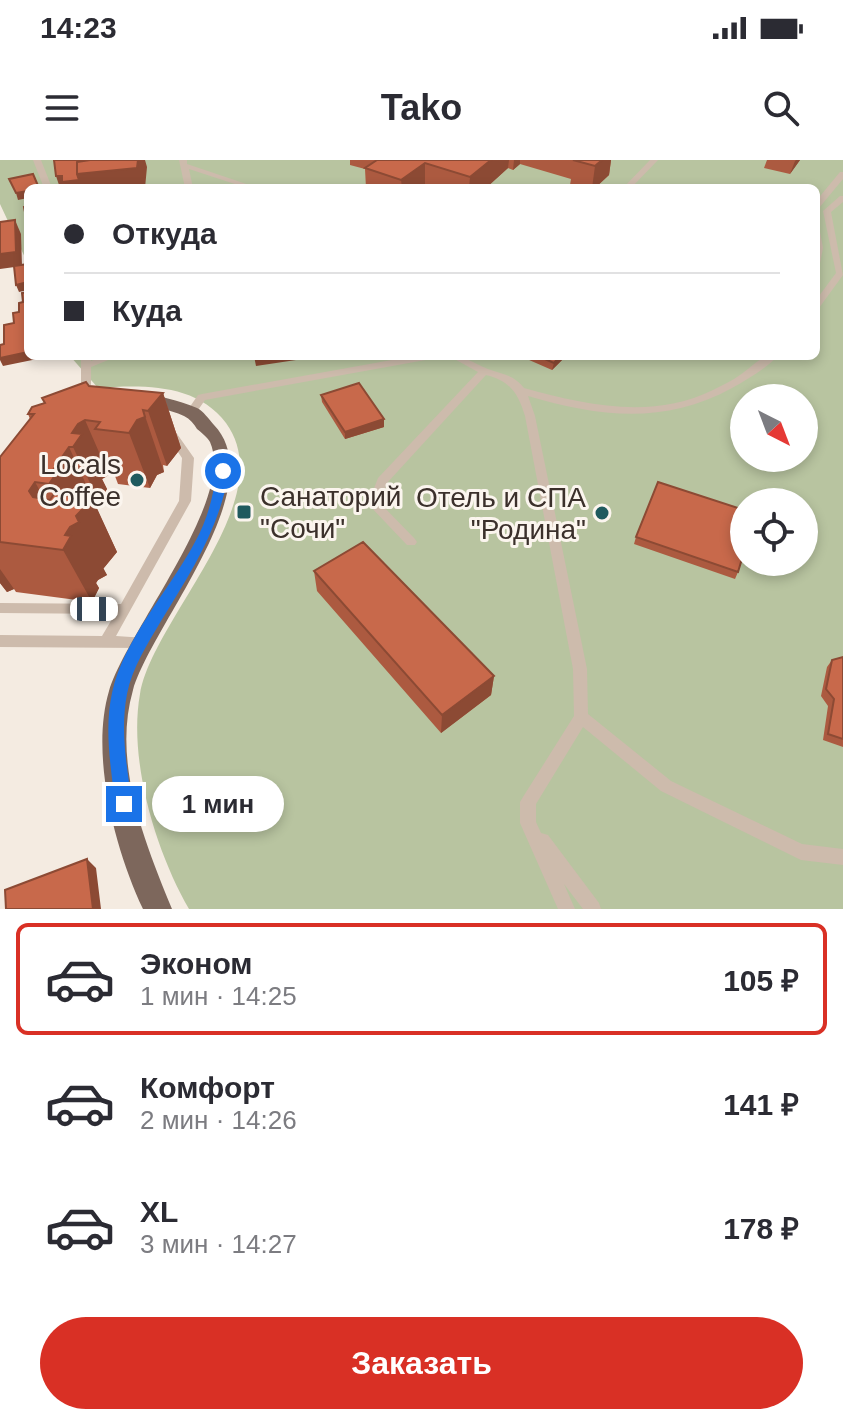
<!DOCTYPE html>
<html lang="ru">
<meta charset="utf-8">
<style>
:root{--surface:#fff;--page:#f7f7f7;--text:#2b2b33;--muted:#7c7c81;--line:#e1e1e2;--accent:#d93025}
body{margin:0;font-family:Arial,sans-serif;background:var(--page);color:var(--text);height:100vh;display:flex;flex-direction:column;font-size:30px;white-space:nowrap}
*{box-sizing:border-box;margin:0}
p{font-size:26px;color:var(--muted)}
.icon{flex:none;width:44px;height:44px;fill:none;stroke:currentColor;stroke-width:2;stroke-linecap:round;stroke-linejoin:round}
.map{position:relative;height:749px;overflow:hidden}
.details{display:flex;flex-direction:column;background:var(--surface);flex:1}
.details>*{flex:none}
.hud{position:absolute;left:24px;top:24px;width:796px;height:176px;border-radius:12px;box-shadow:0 4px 12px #0003;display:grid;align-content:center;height:176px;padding:0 40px;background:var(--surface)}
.needle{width:52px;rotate:138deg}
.controls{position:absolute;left:730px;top:224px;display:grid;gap:16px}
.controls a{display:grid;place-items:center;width:88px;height:88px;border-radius:50%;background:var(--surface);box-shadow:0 4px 12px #0003;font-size:40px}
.end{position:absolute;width:36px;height:36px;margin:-18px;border:10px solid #1a73e8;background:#fff;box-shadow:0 0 0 4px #fff}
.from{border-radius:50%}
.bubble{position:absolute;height:56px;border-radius:28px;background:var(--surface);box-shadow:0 4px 12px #0003;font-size:26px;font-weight:700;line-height:56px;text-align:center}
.car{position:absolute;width:24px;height:48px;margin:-24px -12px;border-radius:10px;box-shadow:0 0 6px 2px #0007;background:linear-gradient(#fff 24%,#345 0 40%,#fff 0 76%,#345 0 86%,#fff 0)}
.hud b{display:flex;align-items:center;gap:28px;height:76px;font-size:30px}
.hud b+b{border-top:2px solid var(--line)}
.hud i{width:20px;height:20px;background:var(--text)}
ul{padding:14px 0 0;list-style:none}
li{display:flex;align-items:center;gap:24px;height:112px;margin:0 16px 12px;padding:0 24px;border:4px solid transparent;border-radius:12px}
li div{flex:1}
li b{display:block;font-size:30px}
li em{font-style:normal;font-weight:700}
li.on{border-color:var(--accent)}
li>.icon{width:72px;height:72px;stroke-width:1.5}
.action{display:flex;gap:16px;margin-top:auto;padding:16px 40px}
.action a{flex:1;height:92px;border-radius:48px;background:var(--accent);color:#fff;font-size:32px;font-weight:700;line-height:92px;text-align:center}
.status{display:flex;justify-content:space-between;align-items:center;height:56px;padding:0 40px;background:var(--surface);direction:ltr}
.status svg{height:22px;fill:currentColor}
header{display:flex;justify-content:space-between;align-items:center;height:104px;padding:0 40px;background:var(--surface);font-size:36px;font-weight:700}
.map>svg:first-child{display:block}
.green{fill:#b8c4a0;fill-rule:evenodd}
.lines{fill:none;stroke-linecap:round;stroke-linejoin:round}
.lane{fill:#cdbbac;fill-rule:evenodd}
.primary{fill:#7d675c;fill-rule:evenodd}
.wall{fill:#ac5a40}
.shaded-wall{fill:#8c4a34}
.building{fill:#c8694b;stroke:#8c4a34;stroke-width:2}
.route{fill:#1a73e8}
.poi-dot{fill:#1f5a5e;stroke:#fbf5ee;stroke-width:3}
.labels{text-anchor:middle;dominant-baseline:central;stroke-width:6;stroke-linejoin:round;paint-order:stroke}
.poi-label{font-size:28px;fill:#3b302b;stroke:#fbf5ee;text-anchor:end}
</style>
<div class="status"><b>14:23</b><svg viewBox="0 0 49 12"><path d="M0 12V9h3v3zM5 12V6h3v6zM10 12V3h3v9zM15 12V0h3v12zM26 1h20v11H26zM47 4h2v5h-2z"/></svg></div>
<header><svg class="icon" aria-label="menu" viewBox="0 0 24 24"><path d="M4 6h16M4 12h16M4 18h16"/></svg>Tako<svg class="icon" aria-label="search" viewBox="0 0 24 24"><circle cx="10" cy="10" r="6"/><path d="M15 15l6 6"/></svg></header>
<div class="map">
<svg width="843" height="749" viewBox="0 0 843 749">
<rect width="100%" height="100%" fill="#f4ebe1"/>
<path class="green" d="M0 0H843V749H189C156 692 128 600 140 534 153 458 282 340 226 263 196 223 142 225 98 228L70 196H816V28H28V104L0 44ZM744 238H804V298H744ZM744 342H804V402H744Z"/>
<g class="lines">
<path class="lane" d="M33 0H41L52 28H44Z
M179 0H187V4L258 28H247L189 9 193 28H185Z
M650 0H658L631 28H623Z
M840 12H843V19L819 48H816V41Z
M840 36H843V42L831 52 843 115 819 148 816 149V140L836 113 823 51Z
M816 70 820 72 823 88 820 103 816 106Z
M81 196H91V201L104 196H118L91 207V226L86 237 82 238 77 235 81 226Z
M414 196H436L431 199 205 240 196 253H188L187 251 198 235 202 234Z
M449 196C466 196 473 203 488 209 502 214 514 215 524 228 586 245 652 260 713 230 722 225 732 221 740 215 748 210 757 200 766 197 768 196 775 196 778 196 765 209 748 219 732 228 665 265 599 257 528 236L535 256 587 509 588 554 671 621 802 684 843 689V705L801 700 661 631 583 567 536 644V662L541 673 548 675 599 743 601 749H583L564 724 575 749H558L520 663V642L523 637 574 556 573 509 525 256C518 233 510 221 486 215L387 323 380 343 415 379 417 382 415 385H407L368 344 378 318 478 212Z
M171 270 175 271 194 298 191 341 116 476 146 478 148 482 146 486 141 488 0 487V475L102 476 115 454 0 453V443L121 444 179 341 182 298 166 274Z"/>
<path class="primary" d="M138 231C157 236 179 240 197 248 203 251 209 259 214 265 273 327 152 464 133 530 112 603 145 683 172 749H143C115 690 90 595 109 531 127 471 236 339 210 282 208 278 201 272 197 269 194 264 190 259 184 256 169 249 149 246 132 241L129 237Z"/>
</g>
<path class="wall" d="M350 0H611L609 15 595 28H579L570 25 571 19 520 4 513 10 508 8 488 26 496 28H366L365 9 350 5Z
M767 0H800L790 14 764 8Z
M520 196H566L552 210Z
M89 226 163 233 181 288 167 306 163 305 164 312 157 315 150 328 118 324 115 316 109 315 102 319 107 329 99 342 95 341 94 343 117 392 103 409 107 415 98 420 96 423 99 428 92 442 16 432 14 429 7 432 0 423V297L30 259 28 254Z
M321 235 384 259V267L345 279 322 242Z
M636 377 738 412 735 419 634 384Z
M314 411 494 516 491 535 441 573 317 431Z
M843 497V587L823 580 828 546 821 536 827 507 832 500Z"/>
<path class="shaded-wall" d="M138 0H145L147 7 145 28H60L56 16 77 14Z
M491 0H509L508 8 486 28H469L470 17Z
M514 0H520V4L513 10Z
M602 0H611L609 15 595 28H592L595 6Z
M796 0H800L790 14 795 1Z
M425 3V28H402L401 20Z
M28 31V38L18 40 16 33Z
M15 60 21 74 22 106 0 109V94Z
M28 122V130L19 132 16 125Z
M28 192V196L47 197 3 206 0 200V198Z
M254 196H295L296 200 256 206Z
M560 196H566L552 210 554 203Z
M163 233 181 288 167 306 148 251Z
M143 250 164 312 157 315 150 328 129 273Z
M384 259V267L345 279V272Z
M85 260 109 315 102 319 107 329 99 342 73 287 72 273 78 264Z
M69 287 117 392 103 409 83 369 107 415 98 420 96 423 99 428 92 442 63 390 65 375 72 366 49 324 53 310Z
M35 322 65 376 59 385 29 331Z
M0 409 14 429 7 432 0 423Z
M494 516 491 535 441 573 442 555Z
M87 699 96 708 101 749H93Z"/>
<path class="building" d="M54 0H90L77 2V14L79 20 62 22V16H56Z
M90 0H138L137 8 77 14V2Z
M377 0H491L470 17 425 3 401 20 365 8Z
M573 0H602L595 6Z
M33 14 39 28H28V31L16 33 9 19Z
M485 25 496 28H481Z
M28 46V57H26L24 47Z
M15 60 16 92 0 94V62Z
M28 104V122L16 125 14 106Z
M28 132V192L0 198V185L4 184V165L14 163 13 153 19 152V143L23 142 22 133Z
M538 196H560L554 203Z
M86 222 89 226 163 233 148 251 143 250 145 257 137 260 129 273 95 269 100 262 85 260 78 264 72 273 82 274 73 287H69L53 310 58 311 49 324 35 322 29 331 33 337 50 340 54 334 92 339 76 356 79 362 70 367 65 375 71 376 63 390 0 382V297L34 254H28L32 247 45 243 42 238Z
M359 223 384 259 345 272 321 235Z
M658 322 744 350V392L738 412 636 377Z
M363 382 494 516 442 555 314 411Z
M843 497V579L828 574 834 539 826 529 832 500Z
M87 699 93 749H6L5 730Z"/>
<path class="route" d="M223 307 229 311C220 368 191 412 161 461 148 483 132 508 127 534 120 571 127 607 132 644L130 650 124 652 118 650 115 644C111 607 104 570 112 533 124 478 169 431 195 382 208 359 213 336 217 311Z"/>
<g class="poi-dot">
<circle cx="137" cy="320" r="8"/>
<rect x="236" y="344" width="16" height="16" rx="4"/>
<circle cx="602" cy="353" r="8"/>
</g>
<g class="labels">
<g class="poi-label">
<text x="121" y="304">Locals<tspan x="121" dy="32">Coffee</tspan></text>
<text x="260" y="336" text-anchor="start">Санаторий<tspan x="260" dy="32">"Сочи"</tspan></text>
<text x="586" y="337">Отель и СПА<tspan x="586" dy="32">"Родина"</tspan></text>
</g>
</g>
</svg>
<div class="controls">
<a><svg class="needle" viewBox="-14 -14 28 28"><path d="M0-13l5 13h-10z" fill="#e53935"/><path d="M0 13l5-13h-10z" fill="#7c7c81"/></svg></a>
<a><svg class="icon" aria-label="locate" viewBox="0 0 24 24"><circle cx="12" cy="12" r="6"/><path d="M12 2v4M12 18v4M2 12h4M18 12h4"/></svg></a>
</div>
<i class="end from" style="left:223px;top:311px"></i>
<i class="end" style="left:124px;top:644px"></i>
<div class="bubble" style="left:152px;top:616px;width:132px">1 мин</div>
<i class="car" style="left:94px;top:449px;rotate:90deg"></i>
<div class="hud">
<b><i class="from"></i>Откуда</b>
<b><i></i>Куда</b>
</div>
</div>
<section class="details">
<ul>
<li class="on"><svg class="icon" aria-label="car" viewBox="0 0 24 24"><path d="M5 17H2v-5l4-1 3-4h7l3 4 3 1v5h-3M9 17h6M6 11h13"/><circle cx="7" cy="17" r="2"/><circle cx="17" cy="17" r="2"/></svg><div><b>Эконом</b><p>1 мин · 14:25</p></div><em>105 ₽</em></li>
<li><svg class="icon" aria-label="car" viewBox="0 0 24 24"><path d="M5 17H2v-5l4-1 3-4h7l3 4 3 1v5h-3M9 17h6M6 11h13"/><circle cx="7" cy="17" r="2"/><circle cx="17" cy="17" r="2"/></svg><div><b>Комфорт</b><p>2 мин · 14:26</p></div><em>141 ₽</em></li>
<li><svg class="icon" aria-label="car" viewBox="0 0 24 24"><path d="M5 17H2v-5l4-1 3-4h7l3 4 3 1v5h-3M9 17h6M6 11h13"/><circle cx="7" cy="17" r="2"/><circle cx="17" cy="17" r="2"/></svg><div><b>XL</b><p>3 мин · 14:27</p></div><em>178 ₽</em></li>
</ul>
<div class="action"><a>Заказать</a></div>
</section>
